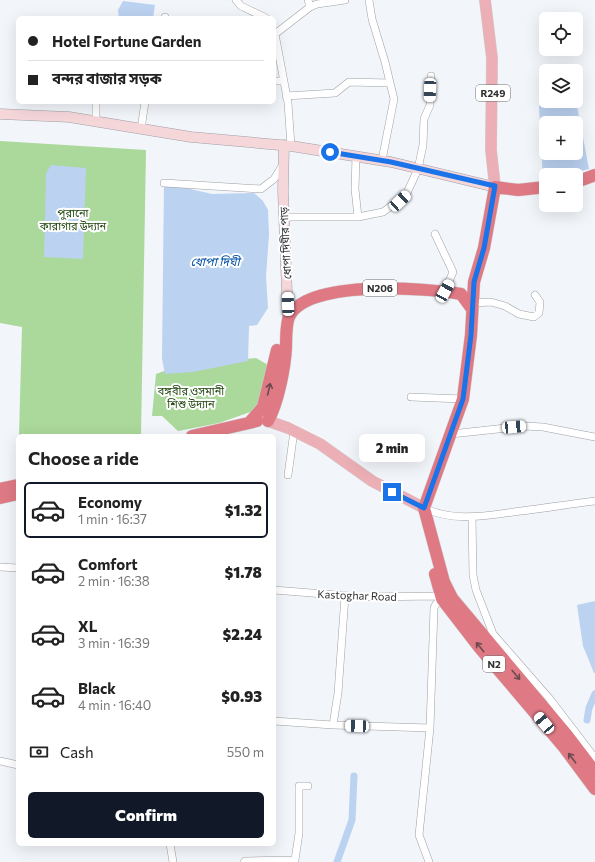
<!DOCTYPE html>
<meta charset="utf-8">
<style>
:root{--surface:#fff;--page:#f6f6f6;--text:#222;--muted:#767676;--line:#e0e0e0;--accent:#111827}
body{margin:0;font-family:Commissioner,"Noto Sans Bengali",sans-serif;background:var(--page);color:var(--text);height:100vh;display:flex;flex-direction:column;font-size:15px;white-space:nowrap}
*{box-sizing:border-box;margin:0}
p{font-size:13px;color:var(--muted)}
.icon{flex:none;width:22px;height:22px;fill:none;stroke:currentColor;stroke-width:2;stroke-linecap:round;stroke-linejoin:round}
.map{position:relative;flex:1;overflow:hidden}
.details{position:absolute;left:16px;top:434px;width:260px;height:412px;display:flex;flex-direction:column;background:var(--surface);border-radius:6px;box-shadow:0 4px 16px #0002}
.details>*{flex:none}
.banner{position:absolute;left:16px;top:16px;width:260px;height:88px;border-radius:6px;box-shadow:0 4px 16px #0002;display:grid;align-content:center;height:88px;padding:0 12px;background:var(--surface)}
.buttons{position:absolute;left:539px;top:12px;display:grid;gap:8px}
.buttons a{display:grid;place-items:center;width:44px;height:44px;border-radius:6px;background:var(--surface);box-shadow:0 4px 16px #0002;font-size:20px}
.end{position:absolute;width:18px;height:18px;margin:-9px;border:5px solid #1a73e8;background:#fff;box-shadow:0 0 0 2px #fff}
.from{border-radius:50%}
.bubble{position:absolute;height:28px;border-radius:6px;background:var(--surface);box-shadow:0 4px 16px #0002;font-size:13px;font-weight:800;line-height:28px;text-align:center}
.car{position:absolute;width:12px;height:24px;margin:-12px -6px;border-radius:5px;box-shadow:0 0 3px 1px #0007;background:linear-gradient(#fff 24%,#345 0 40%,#fff 0 76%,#345 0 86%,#fff 0)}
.banner b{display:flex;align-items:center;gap:14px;height:38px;font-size:15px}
.banner b+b{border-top:1px solid var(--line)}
.banner i{width:10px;height:10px;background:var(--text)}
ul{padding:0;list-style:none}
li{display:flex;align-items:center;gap:12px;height:56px;margin:0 8px 6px;padding:0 4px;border:2px solid transparent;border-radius:6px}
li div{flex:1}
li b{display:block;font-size:15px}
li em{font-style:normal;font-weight:800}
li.selected{border-color:var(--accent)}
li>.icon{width:36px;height:36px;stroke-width:1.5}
h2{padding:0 12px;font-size:18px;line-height:48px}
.pay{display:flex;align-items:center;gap:10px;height:44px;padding:0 12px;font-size:15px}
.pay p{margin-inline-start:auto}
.cta{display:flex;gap:8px;margin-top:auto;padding:8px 12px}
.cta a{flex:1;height:46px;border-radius:6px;background:var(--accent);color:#fff;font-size:16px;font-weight:800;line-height:46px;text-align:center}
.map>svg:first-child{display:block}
.green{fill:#abd89b}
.water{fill:#bbd2f0;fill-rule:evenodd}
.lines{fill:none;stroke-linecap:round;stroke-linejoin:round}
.canal{stroke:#bbd2f0;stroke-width:7}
.street-casing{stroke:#9da0a5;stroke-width:8}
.secondary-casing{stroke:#9da0a5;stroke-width:11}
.primary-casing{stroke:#d1d1d2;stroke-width:12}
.highway-casing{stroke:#d1d1d2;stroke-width:13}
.street{stroke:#fff;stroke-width:7}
.secondary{stroke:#f5d7da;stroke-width:10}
.primary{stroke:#ecafb6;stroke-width:11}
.highway{stroke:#df7a85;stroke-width:12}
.oneway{stroke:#6c494e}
.route{stroke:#1a73e8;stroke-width:5}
.labels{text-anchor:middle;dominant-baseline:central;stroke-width:4;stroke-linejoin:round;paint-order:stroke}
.shield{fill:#fff;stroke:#6d6d6f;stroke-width:1}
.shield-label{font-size:10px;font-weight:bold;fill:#2e2f31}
.park-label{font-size:11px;fill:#224611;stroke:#fff}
.street-label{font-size:11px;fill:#2e2f31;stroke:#fff}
.water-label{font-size:12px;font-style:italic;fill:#0050a4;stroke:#fff}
</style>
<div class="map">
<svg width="595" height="862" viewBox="0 0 595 862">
<rect width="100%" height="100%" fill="#f2f5fa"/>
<path class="green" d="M0 141 146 150 141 436H19L22 327 0 323Z
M256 358 270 366 256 410 219 423 178 431 162 416H152L156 374 180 365Z"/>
<path class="water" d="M123 1 155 5 153 18H119L118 10Z
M563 101H576L589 169 564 175H546V179L543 180 539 106ZM546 123H576V153H546Z
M51 165 86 168 83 259 44 257 46 173Z
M164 183 212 194 254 193 263 201 268 210 269 234 266 277 268 308 257 325 249 326 248 361 193 372 165 374 162 359Z
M595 601V673H594L583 646 577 605Z"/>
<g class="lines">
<path class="canal" d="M587 720 589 708 595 694
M337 862 352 820 354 776"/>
<defs>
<path id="street" d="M236 0 241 6 266 18
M369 0 372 19 385 62 394 99 382 160
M310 7 317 4 345 0
M165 18V17
M274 81H284
M286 96 335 93 349 82 390 83
M96 102V121
M141 129 145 102
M291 146 288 103 275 34 310 7 308 0
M356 156 355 189 358 217
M164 183 261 189 274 179 282 166
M285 217H358L383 212 406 195 418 169 423 145 424 119 430 105 431 76
M435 234 453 272 445 291
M473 303 491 302 505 306 519 314 534 317 539 313 540 302 535 295
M411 397 463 399
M451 434 525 426 543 427 595 437
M288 475 294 431
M424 508C455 523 489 515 521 511 546 508 570 504 595 501
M472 517 473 575 476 590 493 634 549 698 595 758
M0 567 18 568
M274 590 361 597 440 596
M274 721 333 725 430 728
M333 725 338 693 345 596
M0 761 18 765
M170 844 173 862
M244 862 245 861 295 860 299 833V786H308
M429 862 419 835 430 728 434 608 436 604 442 599"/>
<path id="secondary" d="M0 114 69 117 191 137 291 146 391 162 495 187
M284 145 283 191 288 318"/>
<path id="primary" d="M485 0 492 58 491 150 495 187
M264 414 268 421 288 428 320 444 372 481 424 508"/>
<path id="highway" d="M576 182 595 175
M546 187 518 190 495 187 484 248 474 282 471 335 463 399 424 508 444 582 452 598 567 735 595 772
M268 421C278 403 285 368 286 347 286 338 286 329 288 320 300 278 427 288 461 294L472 309
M250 422 263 407 277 350
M192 436 257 421
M0 489 18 485
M0 498 18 494
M435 574 442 599 479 647 563 746 595 789"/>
</defs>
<use href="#street" class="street-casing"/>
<use href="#secondary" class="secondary-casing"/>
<use href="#primary" class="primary-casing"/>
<use href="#highway" class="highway-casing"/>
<use href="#street" class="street"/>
<use href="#secondary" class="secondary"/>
<use href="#primary" class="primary"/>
<use href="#highway" class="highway"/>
</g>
<defs><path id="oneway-shaft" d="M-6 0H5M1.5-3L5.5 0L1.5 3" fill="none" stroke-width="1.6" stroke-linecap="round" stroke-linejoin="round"/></defs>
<g class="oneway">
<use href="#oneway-shaft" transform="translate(269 389) rotate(-77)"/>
<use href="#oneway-shaft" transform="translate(480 647) rotate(-129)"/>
<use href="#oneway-shaft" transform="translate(516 675) rotate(50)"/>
<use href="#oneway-shaft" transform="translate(572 758) rotate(-127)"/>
</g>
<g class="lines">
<path class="route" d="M330 152 391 162 495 186 484 248 474 282 471 335 463 399 424 508 392 492"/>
</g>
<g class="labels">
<g class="shield">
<rect x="476" y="85" width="34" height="16" rx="3"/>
<rect x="363" y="280" width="34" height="16" rx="3"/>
<rect x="483" y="656" width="22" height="16" rx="3"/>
</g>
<g class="shield-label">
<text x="493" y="93">R249</text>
<text x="380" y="288">N206</text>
<text x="494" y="664">N2</text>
</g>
<g class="park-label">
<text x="73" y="212">পুরানো<tspan x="73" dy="13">কারাগার উদ্যান</tspan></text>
<text x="191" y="390">বঙ্গবীর ওসমানী<tspan x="191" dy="13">শিশু উদ্যান</tspan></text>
</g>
<g class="street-label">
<text transform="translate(285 243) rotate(-93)">ধোপা দিঘীর পাড়</text>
<text transform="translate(357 595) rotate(2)">Kastoghar Road</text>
</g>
<g class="water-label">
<text x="215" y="261">ধোপা দিঘী</text>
</g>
</g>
</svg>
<div class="buttons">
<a><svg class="icon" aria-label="locate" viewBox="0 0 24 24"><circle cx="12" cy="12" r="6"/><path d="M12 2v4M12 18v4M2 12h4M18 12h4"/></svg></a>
<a><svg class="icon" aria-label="layers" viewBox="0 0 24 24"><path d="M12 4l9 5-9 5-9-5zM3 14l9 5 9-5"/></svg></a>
<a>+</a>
<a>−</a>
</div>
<i class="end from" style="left:330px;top:152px"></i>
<i class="end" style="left:392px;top:492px"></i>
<div class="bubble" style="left:359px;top:434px;width:66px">2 min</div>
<i class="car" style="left:430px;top:90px;rotate:182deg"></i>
<i class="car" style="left:400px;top:201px;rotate:47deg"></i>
<i class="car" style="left:445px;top:291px;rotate:29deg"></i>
<i class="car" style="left:288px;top:304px;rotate:358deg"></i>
<i class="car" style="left:514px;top:427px;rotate:85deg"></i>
<i class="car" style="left:544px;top:723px;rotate:320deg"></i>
<i class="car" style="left:357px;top:726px;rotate:272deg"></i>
<div class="banner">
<b><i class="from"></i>Hotel Fortune Garden</b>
<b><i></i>বন্দর বাজার সড়ক</b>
</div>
<section class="details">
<h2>Choose a ride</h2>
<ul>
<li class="selected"><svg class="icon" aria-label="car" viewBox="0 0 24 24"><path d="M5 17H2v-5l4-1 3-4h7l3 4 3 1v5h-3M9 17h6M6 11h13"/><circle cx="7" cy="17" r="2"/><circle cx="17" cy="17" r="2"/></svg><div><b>Economy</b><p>1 min · 16:37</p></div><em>$1.32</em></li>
<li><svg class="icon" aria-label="car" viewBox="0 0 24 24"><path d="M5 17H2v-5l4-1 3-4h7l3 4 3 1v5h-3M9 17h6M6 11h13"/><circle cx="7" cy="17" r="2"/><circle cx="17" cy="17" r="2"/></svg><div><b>Comfort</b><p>2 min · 16:38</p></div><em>$1.78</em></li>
<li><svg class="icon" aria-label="car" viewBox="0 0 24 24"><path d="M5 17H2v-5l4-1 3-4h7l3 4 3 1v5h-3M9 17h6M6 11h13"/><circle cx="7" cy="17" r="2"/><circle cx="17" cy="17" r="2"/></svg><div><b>XL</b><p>3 min · 16:39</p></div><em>$2.24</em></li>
<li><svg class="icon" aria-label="car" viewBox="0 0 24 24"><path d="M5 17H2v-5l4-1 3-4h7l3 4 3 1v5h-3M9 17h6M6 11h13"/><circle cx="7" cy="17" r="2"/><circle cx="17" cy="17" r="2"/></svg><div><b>Black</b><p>4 min · 16:40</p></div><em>$0.93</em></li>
</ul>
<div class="pay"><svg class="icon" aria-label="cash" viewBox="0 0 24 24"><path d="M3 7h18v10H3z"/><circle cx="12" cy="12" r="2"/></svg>Cash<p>550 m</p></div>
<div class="cta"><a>Confirm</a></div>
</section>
</div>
